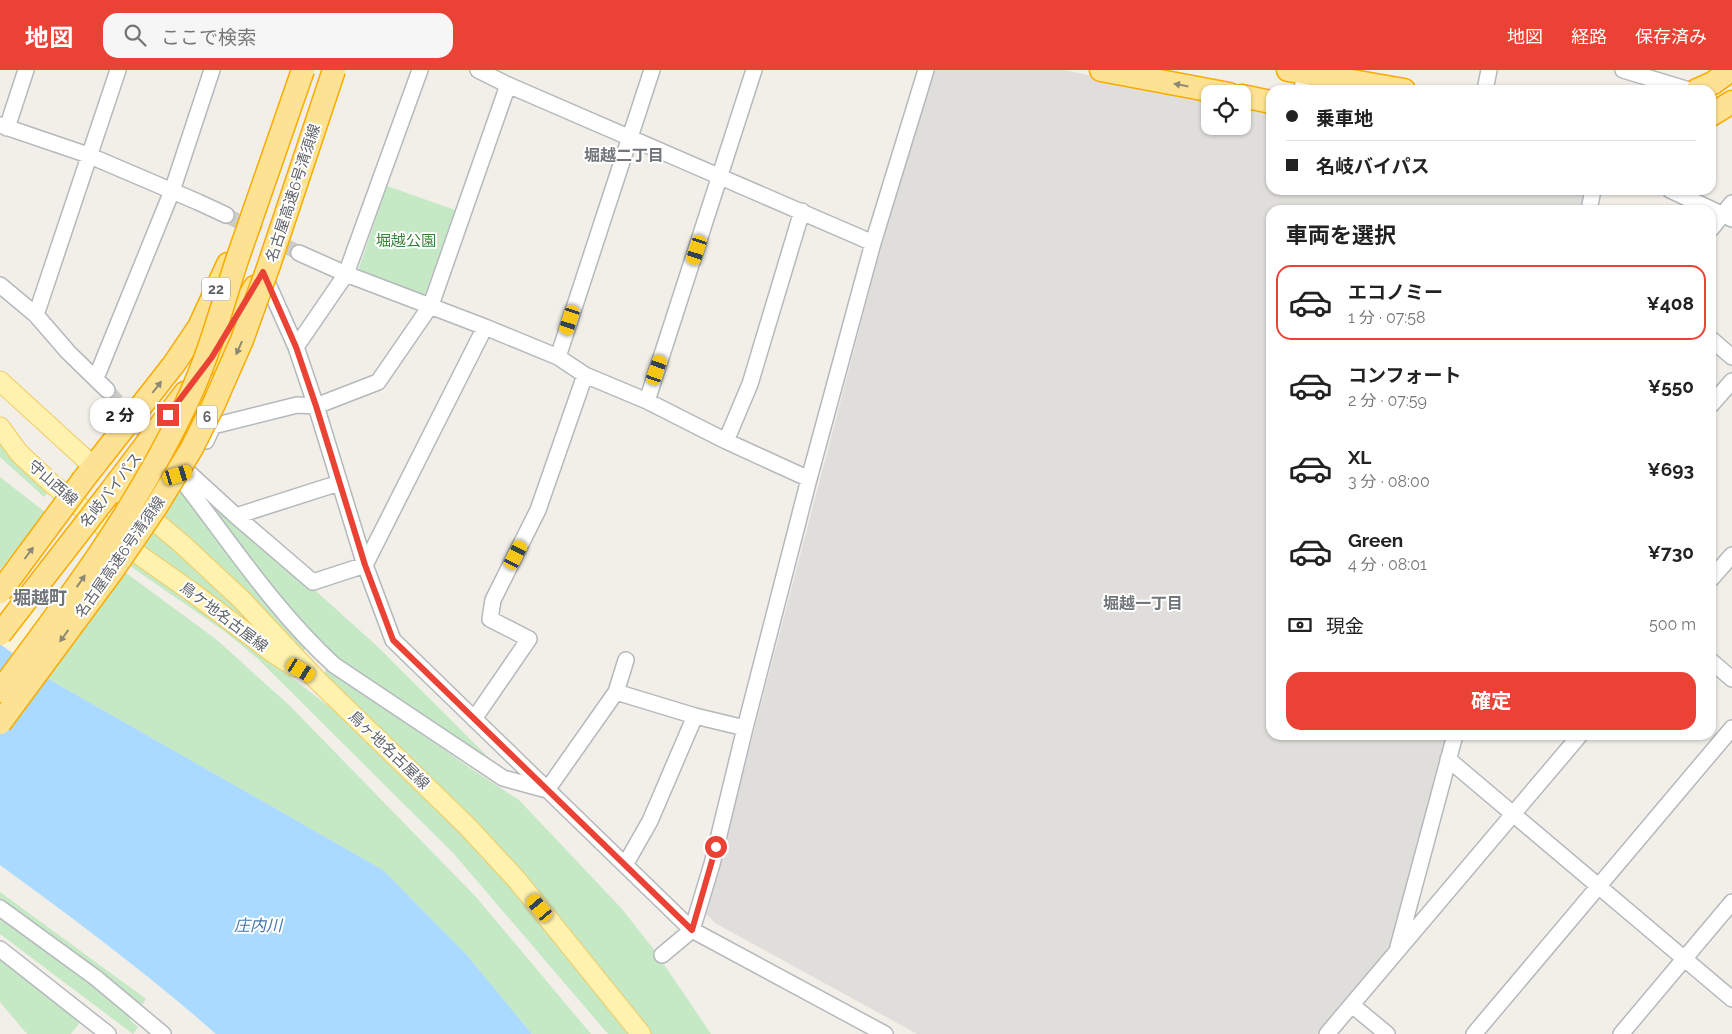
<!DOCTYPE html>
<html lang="ja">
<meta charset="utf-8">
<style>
:root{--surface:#fff;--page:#f6f6f6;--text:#222;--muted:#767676;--line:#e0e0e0;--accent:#ea4335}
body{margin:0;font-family:Raleway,"Noto Sans JP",sans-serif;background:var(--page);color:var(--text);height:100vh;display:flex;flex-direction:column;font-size:19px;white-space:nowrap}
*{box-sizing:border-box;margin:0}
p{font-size:16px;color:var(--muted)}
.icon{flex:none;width:28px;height:28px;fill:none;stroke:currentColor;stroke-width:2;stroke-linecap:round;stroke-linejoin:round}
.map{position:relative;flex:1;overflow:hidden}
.sheet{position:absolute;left:1266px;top:135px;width:450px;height:535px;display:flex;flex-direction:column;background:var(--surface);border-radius:15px;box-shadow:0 1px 4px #0004}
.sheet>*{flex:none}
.hud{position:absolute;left:1266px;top:15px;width:450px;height:110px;border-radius:15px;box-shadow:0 1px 4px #0004;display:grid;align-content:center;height:110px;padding:0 20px;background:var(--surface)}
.buttons{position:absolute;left:1201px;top:15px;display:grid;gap:10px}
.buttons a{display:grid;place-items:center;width:50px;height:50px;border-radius:10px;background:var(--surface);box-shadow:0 1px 4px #0004;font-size:25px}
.end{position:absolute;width:22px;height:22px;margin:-11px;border:6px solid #ea4335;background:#fff;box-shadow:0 0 0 2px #fff}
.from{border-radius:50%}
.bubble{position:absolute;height:35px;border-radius:15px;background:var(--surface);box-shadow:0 1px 4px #0004;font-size:16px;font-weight:700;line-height:35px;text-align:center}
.car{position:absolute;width:15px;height:30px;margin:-15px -8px;border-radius:6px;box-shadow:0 0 4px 1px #0007;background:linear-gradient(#f5c518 24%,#345 0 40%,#f5c518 0 76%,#345 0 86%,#f5c518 0)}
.hud b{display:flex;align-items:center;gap:18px;height:48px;font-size:19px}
.hud b+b{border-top:1px solid var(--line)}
.hud i{width:12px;height:12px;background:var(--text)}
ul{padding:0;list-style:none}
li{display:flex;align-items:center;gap:15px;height:75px;margin:0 10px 8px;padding:0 10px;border:2px solid transparent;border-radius:15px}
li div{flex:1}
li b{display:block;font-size:19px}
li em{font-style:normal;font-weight:700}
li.on{border-color:var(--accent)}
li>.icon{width:45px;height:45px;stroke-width:1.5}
h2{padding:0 20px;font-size:22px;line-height:60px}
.pay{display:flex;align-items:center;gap:12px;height:55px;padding:0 20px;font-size:19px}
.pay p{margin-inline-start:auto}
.primary-button{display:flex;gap:10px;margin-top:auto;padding:10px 20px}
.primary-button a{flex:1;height:58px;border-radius:15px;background:var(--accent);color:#fff;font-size:20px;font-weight:700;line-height:58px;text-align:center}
header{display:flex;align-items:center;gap:30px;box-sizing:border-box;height:70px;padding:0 25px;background:var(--accent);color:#fff}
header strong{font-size:24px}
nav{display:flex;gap:28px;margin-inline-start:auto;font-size:18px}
.search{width:350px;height:45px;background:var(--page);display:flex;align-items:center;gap:12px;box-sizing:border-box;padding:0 18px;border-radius:15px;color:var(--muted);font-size:19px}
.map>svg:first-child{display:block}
.industrial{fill:#e0deda}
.green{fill:#c5e8c5}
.sand{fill:#fbf3d9}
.water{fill:#aadaff}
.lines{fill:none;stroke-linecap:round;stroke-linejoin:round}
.minor-tunnel{stroke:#ccccc8;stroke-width:15;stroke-dasharray:15 8;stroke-linecap:butt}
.minor-casing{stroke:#b5b8bc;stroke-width:18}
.major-casing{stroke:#f2c960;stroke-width:21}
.highway-casing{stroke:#f9ab00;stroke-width:25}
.minor{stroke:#fff;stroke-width:15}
.major{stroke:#fff2af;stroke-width:19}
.highway{stroke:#fde293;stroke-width:22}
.highway-bridge-casing{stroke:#f9ab00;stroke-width:25;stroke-linecap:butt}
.highway-bridge{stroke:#fde293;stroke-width:22}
.oneway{fill:#8e8975}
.route{stroke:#ea4335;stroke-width:6}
.labels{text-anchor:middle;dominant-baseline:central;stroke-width:4;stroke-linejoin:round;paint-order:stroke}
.shield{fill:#fff;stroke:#8f9295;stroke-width:1}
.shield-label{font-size:14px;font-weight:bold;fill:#5f6368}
.street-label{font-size:15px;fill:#5f6368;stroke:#fff}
.park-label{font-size:15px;fill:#348238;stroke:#fff}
.neighbourhood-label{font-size:16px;font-weight:bold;fill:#70757a;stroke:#fff}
.water-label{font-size:16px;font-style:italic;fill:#4174aa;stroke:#fff}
.quarter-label{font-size:18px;font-weight:bold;fill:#70757a;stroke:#fff}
</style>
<header>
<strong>地図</strong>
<div class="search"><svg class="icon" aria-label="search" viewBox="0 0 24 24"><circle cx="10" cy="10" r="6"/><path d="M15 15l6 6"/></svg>ここで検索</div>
<nav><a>地図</a><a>経路</a><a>保存済み</a></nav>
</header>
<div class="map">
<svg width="1732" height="964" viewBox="0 0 1732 964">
<rect width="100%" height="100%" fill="#f1efe8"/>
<path class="industrial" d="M934 0H1064L1210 31V56H1242L1243 37 1271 43V120H1585L1581 140H1271V665H1447L1393 875 1317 964H917L715 853 706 844 881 177Z"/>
<path class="green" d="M387 116 455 140 423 230 358 201Z
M0 369 50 419 44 427 0 387Z
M178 405 313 512 317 522 377 576 490 689 483 687 327 580 311 574 295 588 261 584 370 668 512 816 631 964H608L454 784 258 589 224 561 127 494Z
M0 407 45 442 0 500Z
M122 500 217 570 290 636 476 827 591 964H532L466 884 383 800 45 607Z
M327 598 473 700 519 730 622 839 655 881 711 964H649C607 909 566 852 519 800 458 732 390 668 324 604Z
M0 822 146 929 139 939 0 835Z
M0 841 135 943 130 950 138 957 133 964 0 864Z
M0 888 81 951 71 964H27L0 932Z"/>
<path class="sand" d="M0 506 70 572 45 607 0 574Z"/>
<path class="water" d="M0 574 45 607 383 800 466 884 532 964H216C148 904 74 849 0 795Z"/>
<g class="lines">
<path class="minor-tunnel" d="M226 145 299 183
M107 320 155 376"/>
<defs>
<path id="minor" d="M478 0 508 15 873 173
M1623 0 1689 20
M1302 20 1305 0
M1485 20 1489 0
M0 55 88 85 198 132 226 145
M7 58 26 0
M1670 120 1732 149
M1589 140 1593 120
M1711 159 1732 133
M299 183 346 204 485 257 558 287 585 305 647 331 726 371 809 409
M263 203 296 277 316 336 365 495 393 570 692 860 885 964
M0 215 36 245 68 282 107 320
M36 245 118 0
M1711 269 1732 287
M296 277 346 204 420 0
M558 287 652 0
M96 308 172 121 212 0
M647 331 754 0
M1711 335 1732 311
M206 371 213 356 297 335 316 336 378 312 431 235 508 15
M726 371 750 314 802 141
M156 378C216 449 265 532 334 595L503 708 547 720 616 622 626 590
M178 405 188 402 236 446 313 512 365 495 485 257
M236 446 339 413
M1711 509 1732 485
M1711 591 1732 609
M616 622 695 646 745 658
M474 649 529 569 490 549 493 530 538 440 585 305
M1448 689 1732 929
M625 795 650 751 695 646
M0 838 96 908 163 964
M1398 877 1455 665
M0 879 108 964
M662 885 692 860 712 794 745 658 809 409 873 173 926 0
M1352 935 1387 964
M1327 964 1580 665
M1474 964 1732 658
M1621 964 1732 832"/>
<path id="major" d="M0 311 94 397
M0 357 19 383 51 413 135 482 192 522 273 583 295 597
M114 417 182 474 242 530 316 609 468 757 517 810 641 964"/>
<path id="highway" d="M1101 0 1229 24
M1288 0 1404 20
M1697 20 1713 13 1731 0
M1242 26 1271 32
M1711 45 1732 32
M207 294 235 250 255 217
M83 410 174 294 199 257 228 194
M107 426 185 323"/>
</defs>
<use href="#minor" class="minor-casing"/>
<use href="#major" class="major-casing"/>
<use href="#highway" class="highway-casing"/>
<use href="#minor" class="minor"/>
<use href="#major" class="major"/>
<use href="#highway" class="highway"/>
<defs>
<path id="highway-bridge" d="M0 522 83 410
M0 564 107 426
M0 621C69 529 138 437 187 332 208 288 221 240 236 193 258 129 281 64 303 0
M0 653 113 500 156 437 192 378 213 336 242 270 269 195 334 0"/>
</defs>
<use href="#highway-bridge" class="highway-bridge-casing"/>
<use href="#highway-bridge" class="highway-bridge"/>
</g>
<defs><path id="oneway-solid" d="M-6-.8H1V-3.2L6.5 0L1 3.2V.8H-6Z" transform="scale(1.25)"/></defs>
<g class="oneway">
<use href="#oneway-solid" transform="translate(1181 15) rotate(-169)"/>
<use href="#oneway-solid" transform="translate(239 278) rotate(114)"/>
<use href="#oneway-solid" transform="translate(157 317) rotate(-52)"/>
<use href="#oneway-solid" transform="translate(29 483) rotate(-53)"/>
<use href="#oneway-solid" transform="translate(81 511) rotate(-55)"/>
<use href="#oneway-solid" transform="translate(64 566) rotate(126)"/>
</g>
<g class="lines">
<path class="route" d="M168 345 212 287 263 202 296 277 316 336 365 495 393 570 692 860 716 777"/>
</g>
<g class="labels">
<g class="shield">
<rect x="202" y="207.5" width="28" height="23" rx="4"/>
<rect x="197" y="335.5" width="20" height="23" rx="4"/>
</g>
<g class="shield-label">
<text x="216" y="219">22</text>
<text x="207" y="347">6</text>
</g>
<g class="street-label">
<text transform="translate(293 123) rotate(-72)">名古屋高速6号清須線</text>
<text transform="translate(53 413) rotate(41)">守山西線</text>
<text transform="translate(111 420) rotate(-52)">名岐バイパス</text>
<text transform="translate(120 487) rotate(-55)">名古屋高速6号清須線</text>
<text transform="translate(224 547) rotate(37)">鳥ケ地名古屋線</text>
<text transform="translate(389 680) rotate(44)">鳥ヶ地名古屋線</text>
</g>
<g class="park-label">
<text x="406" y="171">堀越公園</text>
</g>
<g class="neighbourhood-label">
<text x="624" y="85">堀越二丁目</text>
<text x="1143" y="533">堀越一丁目</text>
</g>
<g class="water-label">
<text x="258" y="855">庄内川</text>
</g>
<g class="quarter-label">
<text x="40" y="527">堀越町</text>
</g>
</g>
</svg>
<div class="buttons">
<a><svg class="icon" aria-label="locate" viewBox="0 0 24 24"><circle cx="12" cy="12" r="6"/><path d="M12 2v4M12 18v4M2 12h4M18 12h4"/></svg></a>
</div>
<i class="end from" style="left:716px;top:777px"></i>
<i class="end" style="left:168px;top:345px"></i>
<div class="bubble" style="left:90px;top:328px;width:60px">2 分</div>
<i class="car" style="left:697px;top:180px;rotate:198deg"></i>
<i class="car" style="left:570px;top:250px;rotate:198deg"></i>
<i class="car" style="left:657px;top:300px;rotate:19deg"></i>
<i class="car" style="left:178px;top:405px;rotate:73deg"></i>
<i class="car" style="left:516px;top:485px;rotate:27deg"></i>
<i class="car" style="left:301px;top:600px;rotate:121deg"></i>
<i class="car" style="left:540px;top:838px;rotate:320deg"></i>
<div class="hud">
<b><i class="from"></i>乗車地</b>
<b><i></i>名岐バイパス</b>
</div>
<section class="sheet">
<h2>車両を選択</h2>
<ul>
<li class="on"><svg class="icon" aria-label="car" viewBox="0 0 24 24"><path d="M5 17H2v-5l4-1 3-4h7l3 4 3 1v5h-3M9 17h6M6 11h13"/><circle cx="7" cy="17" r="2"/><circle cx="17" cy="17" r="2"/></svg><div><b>エコノミー</b><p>1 分 · 07:58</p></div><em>¥408</em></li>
<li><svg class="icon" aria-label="car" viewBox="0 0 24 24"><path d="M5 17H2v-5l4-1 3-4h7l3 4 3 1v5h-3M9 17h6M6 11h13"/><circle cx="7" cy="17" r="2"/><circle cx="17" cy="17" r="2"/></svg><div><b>コンフォート</b><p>2 分 · 07:59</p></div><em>¥550</em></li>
<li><svg class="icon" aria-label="car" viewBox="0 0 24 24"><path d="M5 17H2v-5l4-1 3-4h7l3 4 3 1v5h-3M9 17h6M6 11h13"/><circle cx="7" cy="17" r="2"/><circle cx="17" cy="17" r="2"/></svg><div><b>XL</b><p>3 分 · 08:00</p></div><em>¥693</em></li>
<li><svg class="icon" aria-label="car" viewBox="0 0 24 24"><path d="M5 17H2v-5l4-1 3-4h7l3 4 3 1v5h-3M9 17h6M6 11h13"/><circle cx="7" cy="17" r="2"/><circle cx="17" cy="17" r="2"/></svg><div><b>Green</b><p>4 分 · 08:01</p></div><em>¥730</em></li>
</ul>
<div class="pay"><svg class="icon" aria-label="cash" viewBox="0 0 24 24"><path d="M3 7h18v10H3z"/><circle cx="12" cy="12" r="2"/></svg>現金<p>500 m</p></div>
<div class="primary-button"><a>確定</a></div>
</section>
</div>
